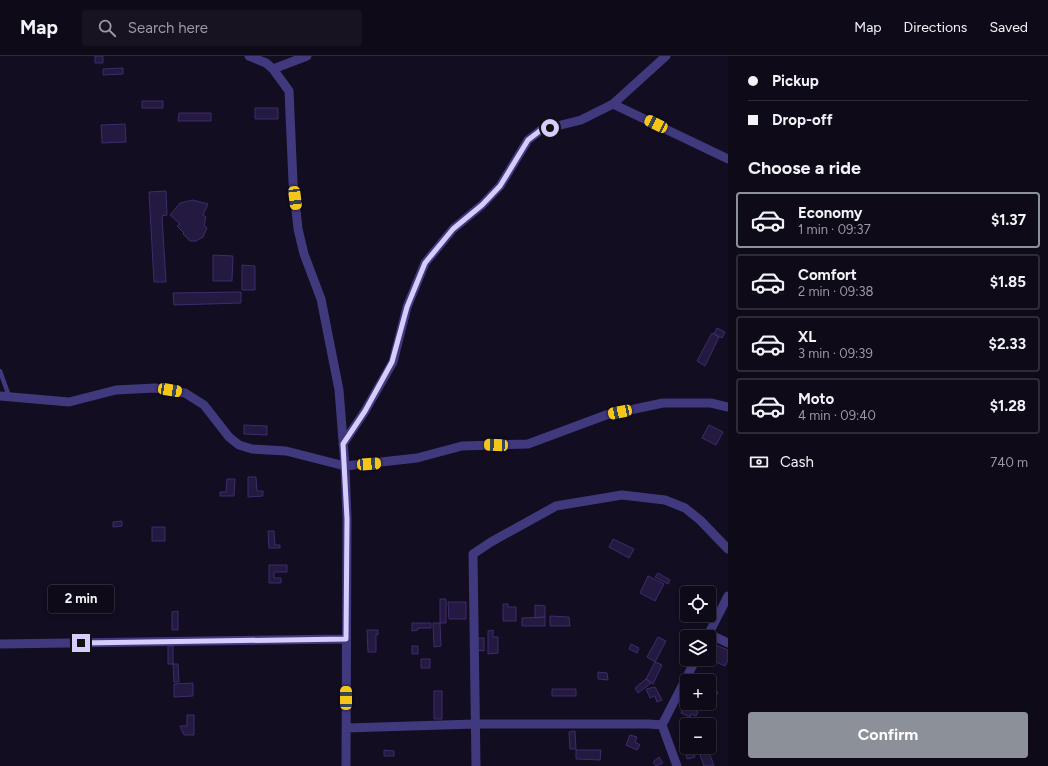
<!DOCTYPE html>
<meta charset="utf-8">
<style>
:root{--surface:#0e0a18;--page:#171321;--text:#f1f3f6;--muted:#9b9aa2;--line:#2e2b37;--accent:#8c9099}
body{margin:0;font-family:Figtree,sans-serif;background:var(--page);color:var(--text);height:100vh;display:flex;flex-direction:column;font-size:15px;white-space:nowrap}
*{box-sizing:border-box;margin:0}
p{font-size:13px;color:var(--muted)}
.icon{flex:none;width:22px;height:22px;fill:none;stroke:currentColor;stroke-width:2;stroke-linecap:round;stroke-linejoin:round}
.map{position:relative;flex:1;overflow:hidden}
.details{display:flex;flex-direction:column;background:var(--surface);width:320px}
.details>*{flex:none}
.top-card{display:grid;align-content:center;height:88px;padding:0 20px;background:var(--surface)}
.tools{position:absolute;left:680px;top:530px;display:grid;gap:8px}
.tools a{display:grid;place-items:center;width:36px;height:36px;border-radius:4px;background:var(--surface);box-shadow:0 2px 6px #0003,0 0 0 1px var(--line);font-size:20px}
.end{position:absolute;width:18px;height:18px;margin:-9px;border:5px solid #d6cdfe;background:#111;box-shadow:0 0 0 2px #111}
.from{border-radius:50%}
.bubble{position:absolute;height:28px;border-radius:4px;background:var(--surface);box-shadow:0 2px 6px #0003,0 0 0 1px var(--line);font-size:13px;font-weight:700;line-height:28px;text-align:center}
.car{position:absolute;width:12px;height:24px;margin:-12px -6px;border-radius:5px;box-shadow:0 0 3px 1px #0007;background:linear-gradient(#f5c518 24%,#345 0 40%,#f5c518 0 76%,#345 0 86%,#f5c518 0)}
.top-card b{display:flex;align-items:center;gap:14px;height:38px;font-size:15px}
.top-card b+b{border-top:1px solid var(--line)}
.top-card i{width:10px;height:10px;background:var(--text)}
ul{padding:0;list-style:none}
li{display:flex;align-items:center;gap:12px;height:56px;margin:0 8px 6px;padding:0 12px;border:2px solid var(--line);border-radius:4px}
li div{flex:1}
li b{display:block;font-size:15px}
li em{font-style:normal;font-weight:700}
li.active{border-color:var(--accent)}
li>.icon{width:36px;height:36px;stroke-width:1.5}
h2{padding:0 20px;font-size:18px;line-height:48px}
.pay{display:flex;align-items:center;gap:10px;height:44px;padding:0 20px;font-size:15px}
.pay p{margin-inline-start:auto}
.cta{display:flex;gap:8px;margin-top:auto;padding:8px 20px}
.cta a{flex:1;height:46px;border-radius:4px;background:var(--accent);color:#fff;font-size:16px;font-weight:700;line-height:46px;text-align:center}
header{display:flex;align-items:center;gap:24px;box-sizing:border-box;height:56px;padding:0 20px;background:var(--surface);border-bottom:1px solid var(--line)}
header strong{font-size:19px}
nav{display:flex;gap:22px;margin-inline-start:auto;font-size:14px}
.search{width:280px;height:36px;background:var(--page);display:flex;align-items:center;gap:10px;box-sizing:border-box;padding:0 14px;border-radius:4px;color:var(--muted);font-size:15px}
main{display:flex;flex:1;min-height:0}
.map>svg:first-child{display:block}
.building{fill:#241940;stroke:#3e2c6c}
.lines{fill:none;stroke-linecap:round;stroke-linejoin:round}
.lane{stroke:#41397e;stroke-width:4.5}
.street{stroke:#41397e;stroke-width:9}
.route{stroke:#d6cdfe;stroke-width:5}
</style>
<header>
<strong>Map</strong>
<div class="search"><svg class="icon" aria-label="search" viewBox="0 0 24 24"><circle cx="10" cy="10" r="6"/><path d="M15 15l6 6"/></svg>Search here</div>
<nav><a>Map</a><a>Directions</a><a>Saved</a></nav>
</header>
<main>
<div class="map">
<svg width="728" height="710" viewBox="0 0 728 710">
<rect width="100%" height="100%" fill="#120d20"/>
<path class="building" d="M95 0H103V7H95Z
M123 12V18L103 19V13Z
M142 45H163V52H142Z
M255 52H278V63H255Z
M179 57H211V65H178Z
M125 68 126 86 102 87 101 69Z
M166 135 167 159 162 160 166 226H154L149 136Z
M193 144 208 148 203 159 206 161 204 170 207 172 203 181 196 185H190L183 178 184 177 177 170 180 168 170 159 180 147Z
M213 199 233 200 232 225H213Z
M242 209 255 210V234H242Z
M241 236V247L174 249 173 237Z
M717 272 725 276 722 282 714 278Z
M712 277 719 281 705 310 697 305Z
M244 369 267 370V379L244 378Z
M709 369 723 376 716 389 702 382Z
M248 421H256L257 435H263V440L248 441Z
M227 423H235L234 440H220V436H226Z
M122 465V470L113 471V466Z
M152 471H165V485H152Z
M268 475H274L275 489H280V492H269Z
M613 483 634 493 629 502 609 491Z
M269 509H287V516H274V522H281V527H269Z
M658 517 670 524 668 528 655 521Z
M648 520 664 528 655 545 640 537Z
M440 543H446V567H440Z
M448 546H466V563H449Z
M503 548H508V551H516V565H503Z
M535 549 545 550V561L535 562Z
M178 555V574H172V556Z
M550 560 569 561 570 570H550Z
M545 561V570H522V562Z
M412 567H431V572H418V574L412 575Z
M433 567H440L441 590 434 591Z
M367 574H378V579L376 578V596H368Z
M493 574V581H498V597L488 598V575Z
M658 581 666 585 655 606 647 601Z
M477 582H484V595L477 594Z
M631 588 639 592 637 597 629 593Z
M716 589 728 594V604L725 610 709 603Z
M168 590H173V608H168Z
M412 590H418V598H412Z
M421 603H430V612H421Z
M655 606 662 609 653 628 646 623Z
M173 608H178L179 626H174Z
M598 616 607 617 608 624 598 623Z
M646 623 651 627 638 637 635 632Z
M193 627V640L174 641V628Z
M655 631 662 644 657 646 655 640 650 642 646 633Z
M552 633H576V640H552Z
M712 634 718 636 715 643 709 640Z
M434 635H442V663H434Z
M687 642V647H704L700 654 685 647Z
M683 650 698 656 696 660 691 658 690 661 681 657Z
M187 659H194V679H184L180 670H187Z
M575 675 576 693H570L569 676Z
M630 679 637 681 635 686 640 689 637 694 626 689Z
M698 691H707L709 696 700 699Z
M384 694 394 695V700H384Z
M576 694H601L600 704 576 703Z
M694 696 695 701 687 703 686 698Z
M709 696 714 710H704L700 699Z
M659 701 663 707 656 710 653 706Z"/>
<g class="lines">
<path class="lane" d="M0 315 9 340"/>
<path class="street" d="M249 0 266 7 273 13 289 35 293 126 298 173 304 198 321 243 339 334 345 410 347 463 346 710
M273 13 307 0
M613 48 728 103
M0 340 69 346 116 334 155 332 185 337 204 349 229 381 239 389 252 393 286 395 345 410 417 402 462 390 528 388 606 359 663 347H711L728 351
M343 388 365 355 393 306 407 251 425 207 453 173 482 149 500 130 528 84 541 74 581 64 613 48 666 0
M709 578 728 587
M707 581 728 540
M0 588 346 583
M346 672 475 668H649L662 669
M476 710 473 498 491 486 556 450 622 439 665 444 685 452 700 464 728 493
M677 710 662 669 696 603"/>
</g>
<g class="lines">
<path class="route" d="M81 587 346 583 347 463 343 388 365 355 392 306 407 251 425 207 453 173 482 149 500 130 528 84 541 74 550 72"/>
</g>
</svg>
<div class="tools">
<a><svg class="icon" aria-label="locate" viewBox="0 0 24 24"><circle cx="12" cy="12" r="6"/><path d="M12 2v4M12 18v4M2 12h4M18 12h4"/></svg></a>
<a><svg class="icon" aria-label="layers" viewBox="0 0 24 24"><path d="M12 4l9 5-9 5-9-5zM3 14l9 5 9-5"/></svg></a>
<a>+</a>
<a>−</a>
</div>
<i class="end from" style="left:550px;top:72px"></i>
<i class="end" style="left:81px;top:587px"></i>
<div class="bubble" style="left:48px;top:529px;width:66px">2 min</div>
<i class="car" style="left:656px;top:68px;rotate:296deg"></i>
<i class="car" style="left:295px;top:142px;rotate:173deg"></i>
<i class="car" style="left:170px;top:334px;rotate:99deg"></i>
<i class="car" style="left:620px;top:356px;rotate:258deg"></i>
<i class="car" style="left:496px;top:389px;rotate:272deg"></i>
<i class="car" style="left:369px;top:408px;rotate:86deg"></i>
<i class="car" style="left:346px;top:642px;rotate:0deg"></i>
</div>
<section class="details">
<div class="top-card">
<b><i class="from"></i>Pickup</b>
<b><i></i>Drop-off</b>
</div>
<h2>Choose a ride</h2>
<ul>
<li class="active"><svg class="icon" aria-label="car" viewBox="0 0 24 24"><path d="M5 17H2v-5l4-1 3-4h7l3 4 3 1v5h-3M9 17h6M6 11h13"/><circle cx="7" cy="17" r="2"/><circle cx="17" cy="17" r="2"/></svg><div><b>Economy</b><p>1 min · 09:37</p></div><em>$1.37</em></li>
<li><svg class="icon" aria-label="car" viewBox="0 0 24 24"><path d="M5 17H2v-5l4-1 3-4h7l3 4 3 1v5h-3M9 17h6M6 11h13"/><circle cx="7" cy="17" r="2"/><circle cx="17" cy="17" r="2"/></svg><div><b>Comfort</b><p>2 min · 09:38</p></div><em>$1.85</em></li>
<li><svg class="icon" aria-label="car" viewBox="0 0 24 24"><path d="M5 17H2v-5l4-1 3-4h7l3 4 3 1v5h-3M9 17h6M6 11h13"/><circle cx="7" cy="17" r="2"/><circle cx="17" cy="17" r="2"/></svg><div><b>XL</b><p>3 min · 09:39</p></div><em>$2.33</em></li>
<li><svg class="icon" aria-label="car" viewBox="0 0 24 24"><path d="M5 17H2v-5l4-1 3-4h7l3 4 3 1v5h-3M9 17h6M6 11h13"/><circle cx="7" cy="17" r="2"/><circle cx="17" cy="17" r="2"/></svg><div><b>Moto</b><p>4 min · 09:40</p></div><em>$1.28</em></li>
</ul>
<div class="pay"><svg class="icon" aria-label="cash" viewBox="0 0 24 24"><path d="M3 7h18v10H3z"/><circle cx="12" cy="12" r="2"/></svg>Cash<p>740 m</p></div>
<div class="cta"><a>Confirm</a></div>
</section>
</main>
